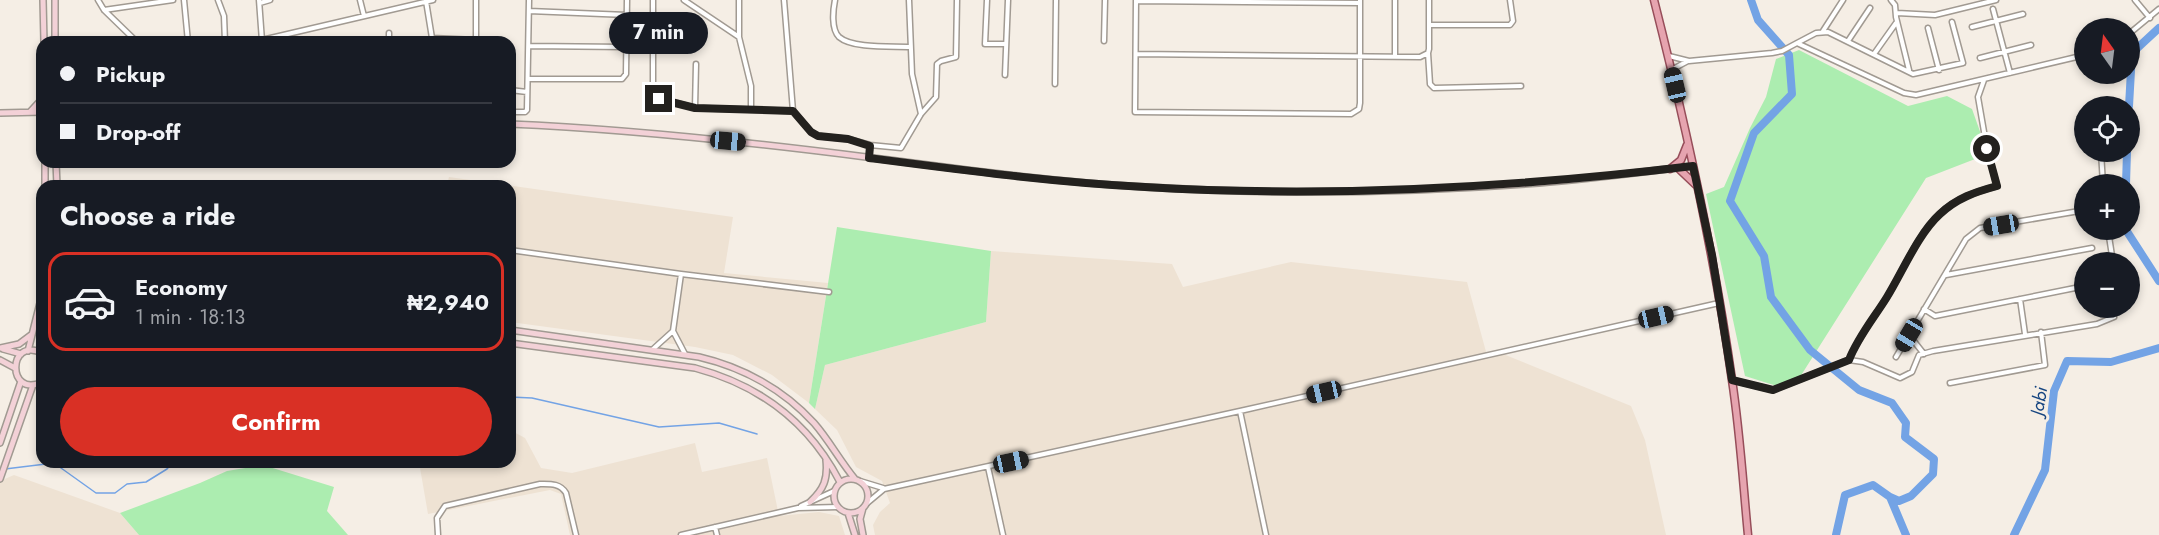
<!DOCTYPE html>
<meta charset="utf-8">
<style>
:root{--surface:#171b24;--page:#20242c;--text:#f1f3f6;--muted:#9ea1a6;--line:#363941;--accent:#d93025}
body{margin:0;font-family:Jost,sans-serif;background:var(--page);color:var(--text);height:100vh;display:flex;flex-direction:column;font-size:22px;white-space:nowrap}
*{box-sizing:border-box;margin:0}
p{font-size:20px;color:var(--muted)}
.icon{flex:none;width:33px;height:33px;fill:none;stroke:currentColor;stroke-width:2;stroke-linecap:round;stroke-linejoin:round}
.map{position:relative;flex:1;overflow:hidden}
.side{position:absolute;left:36px;top:180px;width:480px;height:288px;display:flex;flex-direction:column;background:var(--surface);border-radius:18px;box-shadow:0 3px 9px #0003}
.side>*{flex:none}
.guide{position:absolute;left:36px;top:36px;width:480px;height:132px;border-radius:18px;box-shadow:0 3px 9px #0003;display:grid;align-content:center;height:132px;padding:0 24px;background:var(--surface)}
.needle{width:39px;rotate:346deg}
.fabs{position:absolute;left:2074px;top:18px;display:grid;gap:12px}
.fabs a{display:grid;place-items:center;width:66px;height:66px;border-radius:50%;background:var(--surface);box-shadow:0 3px 9px #0003;font-size:30px}
.end{position:absolute;width:27px;height:27px;margin:-14px;border:8px solid #23211e;background:#fff;box-shadow:0 0 0 3px #fff}
.from{border-radius:50%}
.bubble{position:absolute;height:42px;border-radius:21px;background:var(--surface);box-shadow:0 3px 9px #0003;font-size:20px;font-weight:700;line-height:42px;text-align:center}
.car{position:absolute;width:18px;height:36px;margin:-18px -9px;border-radius:8px;box-shadow:0 0 4px 2px #0007;background:linear-gradient(#222 24%,#8ab4d8 0 40%,#222 0 76%,#8ab4d8 0 86%,#222 0)}
.guide b{display:flex;align-items:center;gap:21px;height:57px;font-size:22px}
.guide b+b{border-top:2px solid var(--line)}
.guide i{width:15px;height:15px;background:var(--text)}
ul{padding:0;list-style:none}
li{display:flex;align-items:center;gap:18px;height:99px;margin:0 12px 9px;padding:0 12px;border:3px solid transparent;border-radius:18px}
li div{flex:1}
li b{display:block;font-size:22px}
li em{font-style:normal;font-weight:700}
li.current{border-color:var(--accent)}
li>.icon{width:54px;height:54px;stroke-width:1.5}
h2{padding:0 24px;font-size:27px;line-height:72px}
.button{display:flex;gap:12px;margin-top:auto;padding:12px 24px}
.button a{flex:1;height:69px;border-radius:36px;background:var(--accent);color:#fff;font-size:24px;font-weight:700;line-height:69px;text-align:center}
.map>svg:first-child{display:block}
.built{fill:#eee2d3}
.green{fill:#acedb0}
.lines{fill:none;stroke-linecap:round;stroke-linejoin:round}
.stream{stroke:#73a3e5;stroke-width:1.5}
.river{stroke:#73a3e5;stroke-width:8}
.street-casing{stroke:#a19a92;stroke-width:7}
.secondary-casing{stroke:#a19a92;stroke-width:8}
.primary-casing{stroke:#974e5a;stroke-width:9}
.street{stroke:#fff;stroke-width:4}
.secondary{stroke:#f3d1d7;stroke-width:5}
.primary{stroke:#e6a4af;stroke-width:6}
.route{stroke:#23211e;stroke-width:8}
.labels{text-anchor:middle;dominant-baseline:central;stroke-width:6;stroke-linejoin:round;paint-order:stroke}
.water-label{font-size:18px;font-style:italic;fill:#164580;stroke:#f5eee5}
</style>
<div class="map">
<svg width="2159" height="535" viewBox="0 0 2159 535">
<rect width="100%" height="100%" fill="#f5eee5"/>
<path class="built" d="M449 177 733 217 724 273 828 283 809 403 772 375 733 355 695 347 510 322V186H447Z
M991 251 1172 264 1183 287 1291 262 1467 282 1488 359 1503 354 1631 406 1645 440 1666 535H875L873 525 880 512 890 503 882 481 856 467 837 430 815 409 825 365 986 322Z
M510 430 525 438 541 468 572 473 695 443 702 472 767 458 779 516 819 512 839 516 845 535H570L561 494 550 490 428 514 419 462H510Z
M14 475 120 513 139 535H0V481Z"/>
<path class="green" d="M1799 50 1908 106 1947 96 1972 109 1988 154 1926 178 1800 377 1780 387 1745 376 1706 194 1724 187 1750 128 1766 97 1776 59Z
M837 227 991 251 986 322 825 365 815 409 809 403Z
M263 465 334 487 327 511 348 535H139L120 513 200 483 227 471Z"/>
<g class="lines">
<path class="stream" d="M510 397 532 398 659 427 719 423 757 434
M5 469 54 463 96 493H115L127 484 146 482 167 469 173 462"/>
<path class="river" d="M1751 0 1758 20 1789 55 1792 94 1754 133 1730 201 1764 256 1771 297 1810 350 1859 390 1892 403 1906 423 1905 437 1934 459 1933 474 1911 496 1899 501 1890 497
M2129 106 2132 53 2159 28
M2126 184 2127 152
M2126 230 2159 281
M1836 535 1845 495 1873 485 1890 497 1906 535
M2014 535 2045 470 2054 391 2067 361 2111 362 2159 348"/>
<defs>
<path id="street" d="M98 0 104 10 137 42
M184 0 188 42
M218 0 224 16 225 42
M259 0 262 41
M360 0 364 16
M653 0V89L656 97 695 108 793 111 811 132 818 136 848 139 870 145 869 158
M684 0 739 37 751 86V109
M739 0V37
M784 0 793 111
M835 0C833 10 831 29 839 37 853 49 892 46 910 47
M909 0 912 74 921 114
M987 0 985 44H1006
M1136 0 1135 112 1351 114 1359 109 1360 103V0
M1891 0 1895 5 1896 17 1909 70
M2135 0 2150 18
M426 1 432 38 476 40
M1136 1 1360 3
M260 3 270 0
M1993 9 2010 73
M104 10 173 0
M529 11 627 15
M1897 13 1935 15 1996 0
M1430 25H1510L1513 21 1510 0
M1972 27 2023 14
M1928 28 1939 70
M1823 31 1843 0
M2130 33 2159 9
M262 40 433 0
M476 41V0
M1104 41 1105 0
M1848 41 1870 8
M389 42V33
M1797 43 1816 33 1828 32 1913 74 1963 63 1952 22
M529 46 625 47
M1428 53 1430 84 1434 88 1521 86
M1136 54 1420 57 1428 53 1429 49V0
M1874 54 1896 23
M1395 56V0
M1669 56 1689 61 1772 53 1782 51 1797 43 1904 93 1916 95 2085 55
M1980 58 2031 45
M1671 70 1688 61
M1005 75 1008 0
M528 79H622L626 74 627 0
M1055 84 1056 0
M510 90 527 92
M695 108 696 64
M510 112H525L527 110 529 0
M870 145 901 148 921 114 936 97 937 64 941 61 956 57 957 0
M2101 152 2103 184
M2108 230 2113 262
M510 250 681 274 829 292
M681 274 673 331 685 354
M1946 275 2092 248
M2020 299 2025 334
M1924 309 1935 316 2085 286
M1909 335 1924 354
M652 350 673 331
M1896 357 1966 239 1980 228 2085 210
M1849 360 1863 362 1900 378 1912 372 1919 355 1933 351 2097 324 2114 317
M1732 380 1773 390 1849 360C1858 337 1874 318 1887 297 1902 272 1919 233 1939 214 1957 198 1975 192 1997 186L1987 149 1978 97 1984 80
M1950 383 2045 365 2041 332
M1240 411 1266 535
M988 467 1003 535
M860 481 883 488
M866 504 884 489 1240 411 1719 303
M801 506 834 491
M715 527 717 535
M438 535 437 518 445 506 540 484C550 484 560 483 566 493L576 535
M681 535 798 508 838 507"/>
<path id="secondary" d="M43 0 44 42
M55 0V42
M30 112 42 99
M0 113 42 112
M510 124C629 129 748 142 866 157 959 169 1052 182 1145 187 1276 195 1408 193 1539 183 1590 179 1642 172 1693 166
M45 162V186
M56 162 57 186
M510 330 699 357C742 367 783 389 814 423 829 440 840 461 855 479
M510 343 695 368C759 385 809 422 840 482
M0 348 19 344 31 335
M3 349 21 354
M28 351 42 295
M42 353C7 336 7 399 42 382
M0 360 15 368
M0 443 21 381
M834 496a17 17 0 1 1 34 0a17 17 0 1 1-34 0Z
M0 479 33 385
M810 502C824 489 828 479 826 460
M848 513 855 535
M863 535 860 519 863 508"/>
<path id="primary" d="M1654 0C1686 126 1714 252 1732 380 1740 432 1743 483 1748 535
M1678 168 1697 186
M1670 169 1681 160 1687 145"/>
</defs>
<use href="#street" class="street-casing"/>
<use href="#secondary" class="secondary-casing"/>
<use href="#primary" class="primary-casing"/>
<use href="#street" class="street"/>
<use href="#secondary" class="secondary"/>
<use href="#primary" class="primary"/>
</g>
<g class="lines">
<path class="route" d="M659 99 695 108 793 111 811 132 818 136 848 139 870 146 869 158C961 170 1052 182 1145 187 1327 198 1511 188 1693 166L1712 255 1732 380 1773 390 1849 360C1858 337 1874 318 1887 297 1903 271 1918 234 1940 214 1957 198 1975 192 1997 186L1987 149"/>
</g>
<g class="labels">
<g class="water-label">
<text transform="translate(2039 401) rotate(-80)">Jabi</text>
</g>
</g>
</svg>
<div class="fabs">
<a><svg class="needle" viewBox="-14 -14 28 28"><path d="M0-13l5 13h-10z" fill="#e53935"/><path d="M0 13l5-13h-10z" fill="#9ea1a6"/></svg></a>
<a><svg class="icon" aria-label="locate" viewBox="0 0 24 24"><circle cx="12" cy="12" r="6"/><path d="M12 2v4M12 18v4M2 12h4M18 12h4"/></svg></a>
<a>+</a>
<a>−</a>
</div>
<i class="end from" style="left:1987px;top:149px"></i>
<i class="end" style="left:659px;top:99px"></i>
<div class="bubble" style="left:609px;top:12px;width:99px">7 min</div>
<i class="car" style="left:1675px;top:85px;rotate:347deg"></i>
<i class="car" style="left:728px;top:141px;rotate:95deg"></i>
<i class="car" style="left:2001px;top:225px;rotate:260deg"></i>
<i class="car" style="left:1656px;top:317px;rotate:77deg"></i>
<i class="car" style="left:1909px;top:335px;rotate:211deg"></i>
<i class="car" style="left:1324px;top:392px;rotate:257deg"></i>
<i class="car" style="left:1011px;top:462px;rotate:78deg"></i>
<div class="guide">
<b><i class="from"></i>Pickup</b>
<b><i></i>Drop-off</b>
</div>
<section class="side">
<h2>Choose a ride</h2>
<ul>
<li class="current"><svg class="icon" aria-label="car" viewBox="0 0 24 24"><path d="M5 17H2v-5l4-1 3-4h7l3 4 3 1v5h-3M9 17h6M6 11h13"/><circle cx="7" cy="17" r="2"/><circle cx="17" cy="17" r="2"/></svg><div><b>Economy</b><p>1 min · 18:13</p></div><em>₦2,940</em></li>
</ul>
<div class="button"><a>Confirm</a></div>
</section>
</div>
